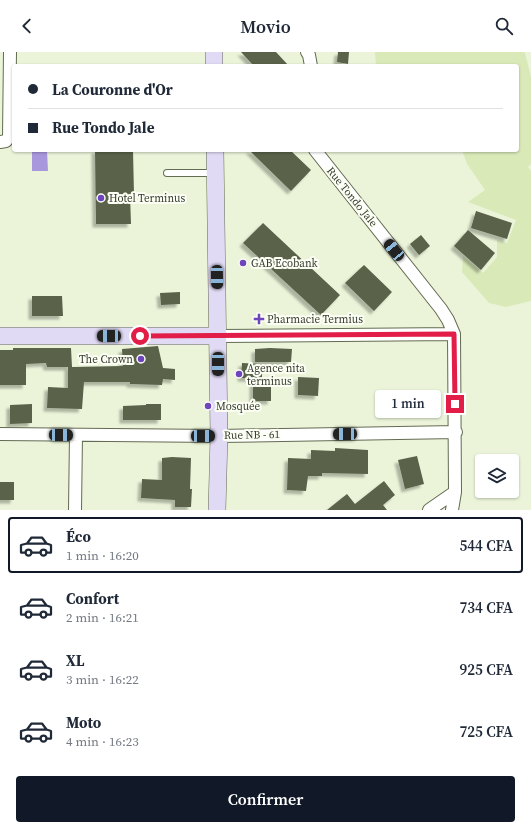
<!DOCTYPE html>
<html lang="fr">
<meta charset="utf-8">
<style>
:root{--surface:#fff;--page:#f2f2f3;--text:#1f2937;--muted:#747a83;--line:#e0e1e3;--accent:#111827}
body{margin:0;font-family:"Source Serif 4",serif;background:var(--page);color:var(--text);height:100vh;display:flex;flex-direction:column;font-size:15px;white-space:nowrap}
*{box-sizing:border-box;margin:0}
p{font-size:13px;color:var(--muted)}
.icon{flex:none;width:22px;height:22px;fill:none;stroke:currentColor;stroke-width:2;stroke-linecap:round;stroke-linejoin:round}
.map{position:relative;height:458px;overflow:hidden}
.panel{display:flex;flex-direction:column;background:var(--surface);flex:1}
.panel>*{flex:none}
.hud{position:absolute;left:12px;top:12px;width:507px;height:88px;border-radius:4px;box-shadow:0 1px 3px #0004;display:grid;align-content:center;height:88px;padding:0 16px;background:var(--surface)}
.buttons{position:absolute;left:475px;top:402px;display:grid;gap:8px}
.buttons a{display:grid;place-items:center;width:44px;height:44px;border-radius:4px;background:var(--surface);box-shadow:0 1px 3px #0004;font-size:20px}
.end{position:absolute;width:18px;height:18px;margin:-9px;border:5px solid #e11d48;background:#fff;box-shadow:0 0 0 2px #fff}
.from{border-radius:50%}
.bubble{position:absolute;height:28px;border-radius:4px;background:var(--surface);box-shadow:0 1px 3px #0004;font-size:13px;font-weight:600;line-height:28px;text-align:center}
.car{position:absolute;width:12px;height:24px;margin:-12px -6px;border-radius:5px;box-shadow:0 0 3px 1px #0007;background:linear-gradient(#222 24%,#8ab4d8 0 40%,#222 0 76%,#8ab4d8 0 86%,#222 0)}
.hud b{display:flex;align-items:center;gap:14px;height:38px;font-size:15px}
.hud b+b{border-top:1px solid var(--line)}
.hud i{width:10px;height:10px;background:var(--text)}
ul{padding:7px 0 0;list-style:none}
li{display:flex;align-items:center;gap:12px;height:56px;margin:0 8px 6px;padding:0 8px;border:2px solid transparent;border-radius:4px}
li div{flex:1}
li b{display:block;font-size:15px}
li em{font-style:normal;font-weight:600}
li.current{border-color:var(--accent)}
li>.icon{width:36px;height:36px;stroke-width:1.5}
.button{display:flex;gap:8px;margin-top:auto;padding:8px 16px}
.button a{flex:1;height:46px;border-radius:4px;background:var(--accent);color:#fff;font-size:16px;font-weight:600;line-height:46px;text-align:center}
header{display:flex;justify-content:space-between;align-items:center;height:52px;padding:0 16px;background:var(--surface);font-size:18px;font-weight:600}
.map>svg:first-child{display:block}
.green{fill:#d9eab8}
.water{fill:#a997dd}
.building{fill:#5a624a;filter:url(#shadow)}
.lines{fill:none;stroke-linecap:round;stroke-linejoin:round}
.lane-casing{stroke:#636b53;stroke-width:8}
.street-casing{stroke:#636b53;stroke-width:14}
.secondary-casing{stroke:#636b53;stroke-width:18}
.lane{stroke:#fff;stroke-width:6}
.street{stroke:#fff;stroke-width:12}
.secondary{stroke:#e1daf5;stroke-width:17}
.route{stroke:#e11d48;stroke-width:5}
.poi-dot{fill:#6f45bd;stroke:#fbfff4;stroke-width:1.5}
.labels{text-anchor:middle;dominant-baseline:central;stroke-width:4;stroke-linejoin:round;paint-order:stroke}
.street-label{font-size:11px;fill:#373b30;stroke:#fbfff4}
.poi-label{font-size:11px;fill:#373b30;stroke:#fbfff4;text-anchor:start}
</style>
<header><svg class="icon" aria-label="back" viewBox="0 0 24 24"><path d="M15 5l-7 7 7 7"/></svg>Movio<svg class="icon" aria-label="search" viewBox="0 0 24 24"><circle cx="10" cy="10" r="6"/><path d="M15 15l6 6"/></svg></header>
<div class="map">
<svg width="531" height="458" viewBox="0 0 531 458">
<defs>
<filter id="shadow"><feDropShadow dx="-3.5" dy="3.5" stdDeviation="1" flood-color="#0004"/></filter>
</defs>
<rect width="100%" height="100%" fill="#ebf4d9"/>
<path class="green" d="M375 0H524L525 1 531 25V112L528 115 531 119V249L506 255 489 251 462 220 463 204 483 221 497 205V188L507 191 516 168 468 150 485 138 467 112 462 98H517V14H376Z"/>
<path class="water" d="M32 98H47L48 119H32Z"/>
<path class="building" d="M241 0H276L289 14H254Z
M338 0H349L348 12 337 10Z
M95 98H133L134 143H130L131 172H96Z
M249 98H290L311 118 291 139Z
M476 159 512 171 507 187 471 176Z
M263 171 340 243 321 263 243 191Z
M468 178 495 201 481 218 454 194Z
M421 183 430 194 419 203 410 192Z
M364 213 392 240 374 259 345 231Z
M180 240V252L161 253 160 241Z
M32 244H62L63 264H32Z
M158 294 163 316 175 317V328L163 327 162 333 130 332V330H84L82 357 47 356 48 335 68 336V315H47L46 311 26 312V333H0V298H13V296H71L72 315 123 314 122 297Z
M270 296 292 297 291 310H255V297Z
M242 311 262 312V327L241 326Z
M298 325 319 326 318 344 298 343Z
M253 330 271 331V349H253Z
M32 352V371L10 372V353Z
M146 352H161V368H123V354L146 353Z
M335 396 368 398V422L322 421V424H308L306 439 287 438 288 406 311 407V398L335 399Z
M417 404 424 432 405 437 398 408Z
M172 405 191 406 190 437H192L191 455H175V448L141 446 142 427 162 428V406Z
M384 429 395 443 383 453 387 458H327L347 442 355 452Z
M0 430H14V448H0Z"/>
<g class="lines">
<defs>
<path id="lane" d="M167 121H215"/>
<path id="street" d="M307 0 309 3 311 14
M0 90 6 89 9 85 10 0
M315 98 441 257 448 268 454 282 455 440 452 458
M218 284 454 282
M0 382 219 384 456 380
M75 458 76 383
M429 458 455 440"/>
<path id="secondary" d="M214 0V14
M215 98 219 384 217 458
M0 284H218"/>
</defs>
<use href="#lane" class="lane-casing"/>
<use href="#street" class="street-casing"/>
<use href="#secondary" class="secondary-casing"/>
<use href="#lane" class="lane"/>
<use href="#street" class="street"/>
<use href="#secondary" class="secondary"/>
</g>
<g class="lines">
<path class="route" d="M140 284 454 282 455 352"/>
</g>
<g class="poi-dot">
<circle cx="101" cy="146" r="4"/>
<circle cx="243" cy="211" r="4"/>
<path d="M257 261h4v4h4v4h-4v4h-4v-4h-4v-4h4z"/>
<circle cx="141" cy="307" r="4"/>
<circle cx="239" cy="322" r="4"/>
<circle cx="208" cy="354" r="4"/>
</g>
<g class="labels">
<g class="street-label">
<text transform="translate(352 145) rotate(51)">Rue Tondo Jale</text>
<text transform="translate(252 383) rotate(-1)">Rue NB - 61</text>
</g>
<g class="poi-label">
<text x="109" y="146">Hotel Terminus</text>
<text x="251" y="211">GAB Ecobank</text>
<text x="267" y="267">Pharmacie Termius</text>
<text x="133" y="307" text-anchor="end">The Crown</text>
<text x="247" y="316">Agence nita<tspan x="247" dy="13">terminus</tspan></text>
<text x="216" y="354">Mosquée</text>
</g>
</g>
</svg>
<div class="buttons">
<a><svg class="icon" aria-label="layers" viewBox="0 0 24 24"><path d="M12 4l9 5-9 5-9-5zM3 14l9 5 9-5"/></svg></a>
</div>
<i class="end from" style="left:140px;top:284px"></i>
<i class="end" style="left:455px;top:352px"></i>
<div class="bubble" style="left:375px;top:338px;width:66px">1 min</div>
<i class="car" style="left:394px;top:198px;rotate:321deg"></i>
<i class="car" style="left:217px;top:225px;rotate:179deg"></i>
<i class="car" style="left:109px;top:284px;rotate:270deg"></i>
<i class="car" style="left:218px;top:312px;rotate:180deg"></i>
<i class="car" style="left:345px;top:382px;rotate:269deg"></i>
<i class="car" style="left:61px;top:383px;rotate:91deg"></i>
<i class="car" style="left:203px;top:384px;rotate:90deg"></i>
<div class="hud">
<b><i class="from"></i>La Couronne d'Or</b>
<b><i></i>Rue Tondo Jale</b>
</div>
</div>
<section class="panel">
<ul>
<li class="current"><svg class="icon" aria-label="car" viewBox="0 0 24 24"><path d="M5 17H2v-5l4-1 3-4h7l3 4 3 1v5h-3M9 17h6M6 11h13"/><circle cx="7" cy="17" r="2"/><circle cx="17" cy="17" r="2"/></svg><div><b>Éco</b><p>1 min · 16:20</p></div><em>544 CFA</em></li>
<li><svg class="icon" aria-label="car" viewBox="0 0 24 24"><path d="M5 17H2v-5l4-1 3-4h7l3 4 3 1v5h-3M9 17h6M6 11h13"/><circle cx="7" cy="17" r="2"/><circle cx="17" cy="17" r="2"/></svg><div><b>Confort</b><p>2 min · 16:21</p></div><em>734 CFA</em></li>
<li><svg class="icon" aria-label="car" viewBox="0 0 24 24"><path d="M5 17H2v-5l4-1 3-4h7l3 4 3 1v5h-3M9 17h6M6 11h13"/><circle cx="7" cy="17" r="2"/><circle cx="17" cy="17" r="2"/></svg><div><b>XL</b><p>3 min · 16:22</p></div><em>925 CFA</em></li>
<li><svg class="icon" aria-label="car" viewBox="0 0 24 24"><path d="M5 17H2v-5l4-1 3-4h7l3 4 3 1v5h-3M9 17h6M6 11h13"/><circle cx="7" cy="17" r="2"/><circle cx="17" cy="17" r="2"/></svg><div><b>Moto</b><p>4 min · 16:23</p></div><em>725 CFA</em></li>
</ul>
<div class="button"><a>Confirmer</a></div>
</section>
